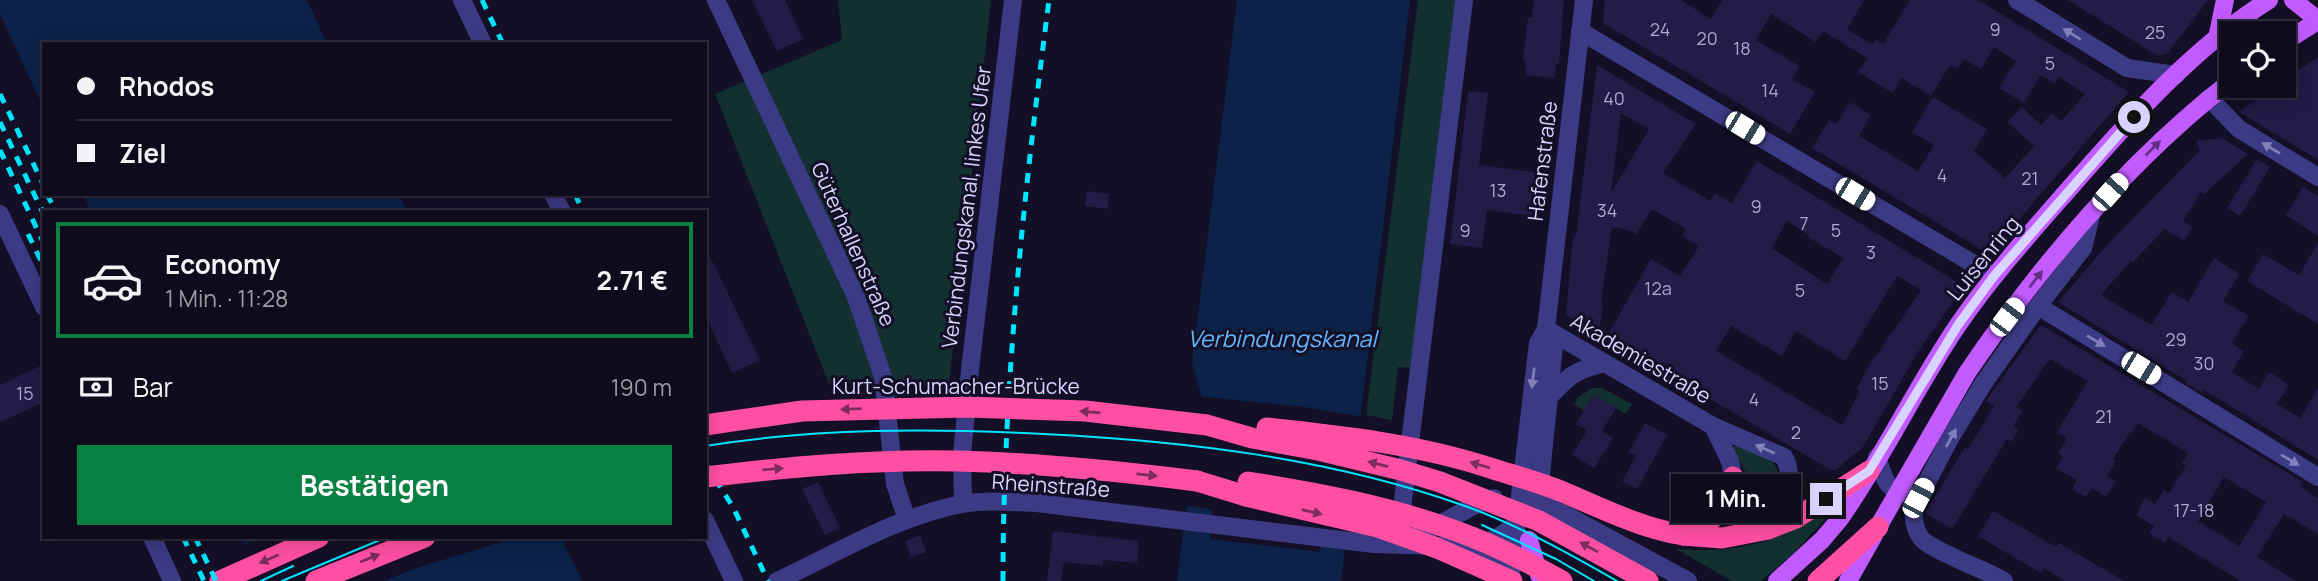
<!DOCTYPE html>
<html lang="de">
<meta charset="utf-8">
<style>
:root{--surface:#0e0b1c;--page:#171425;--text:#f1f3f6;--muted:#9b9ba3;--line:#2e2b3b;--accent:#0b8043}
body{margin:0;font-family:Manrope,sans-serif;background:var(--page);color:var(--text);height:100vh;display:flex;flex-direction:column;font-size:26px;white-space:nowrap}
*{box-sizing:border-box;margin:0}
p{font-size:23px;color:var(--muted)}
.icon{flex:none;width:38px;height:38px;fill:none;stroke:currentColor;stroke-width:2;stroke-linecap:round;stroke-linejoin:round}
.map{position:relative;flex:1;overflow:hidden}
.panel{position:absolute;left:42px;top:210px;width:665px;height:329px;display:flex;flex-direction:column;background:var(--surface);border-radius:0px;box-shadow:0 4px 18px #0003,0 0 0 2px var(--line)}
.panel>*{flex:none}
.banner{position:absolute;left:42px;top:42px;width:665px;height:154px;border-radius:0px;box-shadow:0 4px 18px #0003,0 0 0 2px var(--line);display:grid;align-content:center;height:154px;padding:0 35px;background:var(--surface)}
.controls{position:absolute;left:2219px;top:21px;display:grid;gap:14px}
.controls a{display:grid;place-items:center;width:77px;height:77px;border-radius:0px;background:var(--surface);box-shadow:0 4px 18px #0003,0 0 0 2px var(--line);font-size:35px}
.end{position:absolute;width:32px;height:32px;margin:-16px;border:9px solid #d9d4ff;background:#111;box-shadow:0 0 0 4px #111}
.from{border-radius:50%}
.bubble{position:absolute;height:49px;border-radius:0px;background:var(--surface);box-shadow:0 4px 18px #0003,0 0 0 2px var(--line);font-size:23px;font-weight:700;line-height:49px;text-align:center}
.car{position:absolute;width:21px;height:42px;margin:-21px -10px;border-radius:9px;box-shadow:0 0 5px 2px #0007;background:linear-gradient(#fff 24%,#345 0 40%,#fff 0 76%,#345 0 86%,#fff 0)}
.banner b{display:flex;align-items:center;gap:24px;height:66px;font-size:26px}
.banner b+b{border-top:2px solid var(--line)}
.banner i{width:18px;height:18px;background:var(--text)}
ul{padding:12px 0 0;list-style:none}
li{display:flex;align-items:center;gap:21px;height:116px;margin:0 14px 10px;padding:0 21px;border:4px solid transparent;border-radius:0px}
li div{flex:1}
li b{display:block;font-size:26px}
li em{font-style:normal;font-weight:700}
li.selected{border-color:var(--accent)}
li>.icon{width:63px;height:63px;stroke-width:1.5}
.pay{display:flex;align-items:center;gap:18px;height:77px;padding:0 35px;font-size:26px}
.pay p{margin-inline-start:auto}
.primary-button{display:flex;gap:14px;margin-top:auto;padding:14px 35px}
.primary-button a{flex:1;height:80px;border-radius:0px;background:var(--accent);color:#fff;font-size:28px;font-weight:700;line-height:80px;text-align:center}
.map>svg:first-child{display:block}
.green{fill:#12302f}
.water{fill:#0c2248}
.pier{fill:#130f26}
.building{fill:#241b47;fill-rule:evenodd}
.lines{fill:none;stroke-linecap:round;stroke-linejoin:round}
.minor{stroke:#3d3a85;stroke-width:18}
.major{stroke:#c25bff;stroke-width:18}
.highway{stroke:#ff4fa3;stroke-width:21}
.tram{stroke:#00e5ff;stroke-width:2}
.rail{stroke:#00e5ff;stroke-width:5;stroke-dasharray:10 9;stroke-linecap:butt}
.major-bridge{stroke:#c25bff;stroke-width:18}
.highway-bridge{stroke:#ff4fa3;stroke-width:21}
.oneway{fill:#837fbc}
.oneway2{fill:#623188}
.oneway3{fill:#7d2c5e}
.route{stroke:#d9d4ff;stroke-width:9}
.labels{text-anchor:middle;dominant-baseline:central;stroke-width:6;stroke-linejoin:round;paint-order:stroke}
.number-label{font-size:18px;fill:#aca6d1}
.street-label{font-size:21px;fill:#d9d4ff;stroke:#130f26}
.water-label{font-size:23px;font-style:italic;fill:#62b6ff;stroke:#130f26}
</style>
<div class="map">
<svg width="2318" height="581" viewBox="0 0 2318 581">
<rect width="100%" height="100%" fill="#130f26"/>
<path class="green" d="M838 0H991L949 385 829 384 715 94 842 40Z
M1418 0H1455L1411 368 1398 367 1392 420 1366 415Z
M1593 388H1602L1632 404 1626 414 1593 395 1584 410 1574 404 1578 397Z
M1738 443C1749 449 1769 455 1776 467 1783 481 1764 494 1753 483 1747 477 1739 458 1732 449Z
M1833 504 1836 507 1792 555 1761 581H1732L1676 549C1743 554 1777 542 1833 504Z"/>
<path class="water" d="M0 0H307L327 44H44V109L0 14Z
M1237 0H1410L1341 581H1177L1201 394 1192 363Z
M83 194H399L407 212H91Z
M241 537H561L582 581H261Z"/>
<path class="pier" d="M1197 396 1304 407 1364 417 1349 541 1322 535 1320 552 1210 539 1213 510 1185 505Z
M261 537H516L414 569 384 581H257L241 546Z"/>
<path class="building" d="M752 0H785L803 39 777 51Z
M1534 0H1564L1559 64H1556L1554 78 1525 75 1526 61 1523 60 1528 17H1532Z
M1605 0H1681L1711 19 1722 0H1864L1847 29 1872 44 1876 39 1883 44 1910 0H1978L2129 92 1989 254 1812 148 1829 120 1836 124 1850 102 1871 115 1859 136 1918 171 1934 145 1912 132 1933 97 1987 129 1974 151 2005 178 2034 146 2007 122 2022 107 2041 125 2052 113 2061 121 2085 94 2059 77 2055 84 2041 75 2024 103 1999 88 2016 61 1994 47 1981 69 1964 59 1958 69 1950 65 1931 96 1901 78 1893 93 1858 72 1867 58 1823 31 1816 42 1771 14 1756 40 1799 66 1792 79 1815 92 1790 134 1603 23Z
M2068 0H2208L2168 53 2158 56Z
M2318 57V160L2239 112 2276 86H2284V80Z
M1597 65 1696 124 1663 173 1710 201 1715 193 1732 203 1757 161 1964 286 1916 355 1863 447 1836 470H1831L1606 338 1651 259 1680 276 1699 246 1682 236 1686 229 1652 209 1636 234 1628 230 1612 227 1601 302 1603 303 1599 335 1566 315 1572 247 1574 236H1576ZM1621 113 1649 129 1611 193ZM1787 221 1809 235 1808 237 1843 258 1827 284 1772 248ZM1897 276 1921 290 1865 372 1857 389 1860 391 1842 425 1716 351 1731 326 1782 356 1796 331 1845 361Z
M1468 91 1488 93 1479 165 1543 173 1538 217 1487 210 1482 248 1450 244Z
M2222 138 2248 154 2204 194 2201 192 2183 221 2193 227 2184 241 2165 229 2133 262 2131 261 2101 295 2151 325 2172 292 2188 302 2214 258 2239 274 2223 301 2249 316 2232 343 2244 351 2232 372 2259 389 2269 372 2289 385 2277 404 2300 418 2318 388V460L2204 390 2202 393 2186 383 2187 381 2058 302 2107 245 2200 150 2196 141Z
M2257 159 2270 167 2240 216 2227 208Z
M2303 187 2318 196V236L2286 215Z
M1087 191 1109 194 1108 209 1085 206Z
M2318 243V324L2247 281 2263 254 2299 275Z
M705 246 760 360 732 373 705 315Z
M2041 325 2303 482 2300 487 2318 498V534L2284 514 2257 557 2296 581H2241L2168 537 2165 543 2149 533 2154 526 2136 515 2145 498 2155 504 2164 490 2169 493 2186 466 2182 463 2188 453 2138 423 2132 433 2130 432 2113 459 2116 461 2107 476 2116 481 2106 497 2092 488 2086 497 2072 489 2077 480 2056 468 2063 456 2058 453 2067 438 2057 432 2088 381 2050 359 2016 407 2023 411 2013 426 2019 430 2011 442 2007 439 1952 529 1925 513 1965 447 1968 449 1994 406 1986 401 1990 395ZM2224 477 2266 502 2239 546 2198 521Z
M44 364V402L0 422V385Z
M1593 395 1616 408 1602 431 1613 438 1594 468 1572 455 1587 430 1576 424Z
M1645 423 1667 435 1637 489 1622 481 1636 456 1629 452Z
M818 482 840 528 825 535 802 489Z
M1993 511 2056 547 2059 543 2124 581H2065L2044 568 2041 573 1978 536Z
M1053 531 1139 541 1137 563 1103 560V566L1064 562 1061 581H1047Z
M920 535 926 552 911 557 905 541Z"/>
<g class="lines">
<path class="minor" d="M462 0 483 44
M716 0 856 297 883 377 895 484 907 520
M2017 0 2127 68 2176 75
M1580 31 1994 276
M2209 98 2239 129 2318 177
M553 194 562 212
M0 214 44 307
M2038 306 2318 477
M1546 329 1713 426 1784 457C1797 480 1782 508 1755 496 1747 492 1739 483 1733 477L1730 461 1713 426
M1549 397C1570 375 1575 370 1605 363
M1877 457C1885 480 1885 490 1911 496
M1539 494 1554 346 1546 329
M1528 499 1538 501 1568 516 1688 581
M963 504 962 455 970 370 1013 0
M705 520 734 581
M1400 525 1464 0
M152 537 172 581
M1403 544 1473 506 1494 498
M1474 547 1510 573
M777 581C835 554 898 516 962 504 987 500 1012 502 1037 503L1374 544 1474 547 1498 537 1515 525 1538 501
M1510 581 1538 343 1546 329 1584 0
M2004 581C1985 569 1933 552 1921 538 1914 529 1913 519 1914 507L1949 440 1983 384 2038 306 2083 248 2092 212"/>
<path class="major" d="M2293 0 2318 20
M2217 38 2225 0
M2284 42 2318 21
M1967 373C2041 264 2127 162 2231 81
M1529 540 1539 575
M1777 581 1822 540 1839 520C1883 458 1915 388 1958 325 1993 274 2035 228 2076 181 2133 116 2194 47 2269 0
M1848 581 1874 535"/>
<path class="highway" d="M1197 481 1246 496
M1685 534C1713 523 1728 507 1733 477
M1683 535 1722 538 1768 529 1796 518 1869 471
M220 581 319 537
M316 581 425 537"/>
<path class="tram" d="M705 446C817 428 930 428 1043 434 1185 441 1331 458 1465 506 1518 525 1568 553 1617 581
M1482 525 1556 559 1594 581
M261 581 293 566
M282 581 387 537
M1821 581 1848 546"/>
<path class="rail" d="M482 0 503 44
M0 94 44 186
M0 122 44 215
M0 150 44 244
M47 194 56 212
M575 194 583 212
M28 234 44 267
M705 463 733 507 768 581
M183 537 204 581
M195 537 216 581
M1003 581C1003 386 1024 193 1049 0"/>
<path class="major-bridge" d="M1878 527 1967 373"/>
<path class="highway-bridge" d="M705 425 802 411 968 407 1085 411 1207 425 1252 438 1318 450 1401 470 1440 482 1539 521 1648 581
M1267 428C1341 436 1416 444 1487 467 1512 475 1539 482 1563 492 1603 509 1641 528 1683 535
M705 477C788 467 873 459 957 461 1037 463 1117 471 1197 481
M1248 482C1318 493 1388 506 1456 531 1493 544 1528 562 1562 581
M1246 496 1378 527 1437 548 1512 581
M1818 581 1878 527"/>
</g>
<defs><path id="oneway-solid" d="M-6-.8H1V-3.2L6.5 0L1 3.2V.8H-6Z" transform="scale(1.75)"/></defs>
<g class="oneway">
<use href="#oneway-solid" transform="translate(2072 34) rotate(-148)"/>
<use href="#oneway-solid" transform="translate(2271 148) rotate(-149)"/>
<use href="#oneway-solid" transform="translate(2096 341) rotate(31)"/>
<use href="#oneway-solid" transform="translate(1533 378) rotate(97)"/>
<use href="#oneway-solid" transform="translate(1951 438) rotate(-61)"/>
<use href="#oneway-solid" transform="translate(1765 449) rotate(-156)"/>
<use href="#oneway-solid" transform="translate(2290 460) rotate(31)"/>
</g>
<g class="oneway2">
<use href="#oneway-solid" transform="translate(2153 148) rotate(-45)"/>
<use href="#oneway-solid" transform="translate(2036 279) rotate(-52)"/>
</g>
<g class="oneway3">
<use href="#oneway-solid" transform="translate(851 409) rotate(178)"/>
<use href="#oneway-solid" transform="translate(1090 412) rotate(-175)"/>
<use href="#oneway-solid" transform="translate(1378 464) rotate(-166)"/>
<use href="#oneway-solid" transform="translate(1480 465) rotate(-164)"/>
<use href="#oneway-solid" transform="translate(773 469) rotate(-5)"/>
<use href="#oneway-solid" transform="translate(1147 475) rotate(6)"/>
<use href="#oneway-solid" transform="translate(1312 512) rotate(13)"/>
<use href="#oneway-solid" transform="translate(1589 547) rotate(-152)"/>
<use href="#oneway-solid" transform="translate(370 558) rotate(-22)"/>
<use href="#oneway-solid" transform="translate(269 559) rotate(156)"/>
</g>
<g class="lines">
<path class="route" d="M1826 499 1869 471 1958 325 1994 276 2134 117"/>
</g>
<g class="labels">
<g class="number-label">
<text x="1660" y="29">24</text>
<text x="1995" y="29">9</text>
<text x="2155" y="32">25</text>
<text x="1707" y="38">20</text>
<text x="1742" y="48">18</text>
<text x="2050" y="63">5</text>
<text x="1770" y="90">14</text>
<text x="1614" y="98">40</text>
<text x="1942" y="175">4</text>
<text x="2030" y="178">21</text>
<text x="1498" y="190">13</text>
<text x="1756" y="206">9</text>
<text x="1607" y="210">34</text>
<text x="1804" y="223">7</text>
<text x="1465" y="230">9</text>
<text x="1836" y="230">5</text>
<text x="1871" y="252">3</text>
<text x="1658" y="288">12a</text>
<text x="1800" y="290">5</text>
<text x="2176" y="339">29</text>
<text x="2204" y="363">30</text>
<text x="1880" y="383">15</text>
<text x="25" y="393">15</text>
<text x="1754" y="399">4</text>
<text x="2104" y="416">21</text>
<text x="1796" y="432">2</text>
<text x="2194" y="510">17-18</text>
</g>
<g class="street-label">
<text transform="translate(1542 161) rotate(-83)">Hafenstraße</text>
<text transform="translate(966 207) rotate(-83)">Verbindungskanal, linkes Ufer</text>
<text transform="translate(854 244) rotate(66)">Güterhallenstraße</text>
<text transform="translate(1983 258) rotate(-51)">Luisenring</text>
<text transform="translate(1641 358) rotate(30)">Akademiestraße</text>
<text x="956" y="386">Kurt-Schumacher-Brücke</text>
<text transform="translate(1051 485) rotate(4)">Rheinstraße</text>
</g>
<g class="water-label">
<text x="1282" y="338">Verbindungskanal</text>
</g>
</g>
</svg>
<div class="controls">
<a><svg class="icon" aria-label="locate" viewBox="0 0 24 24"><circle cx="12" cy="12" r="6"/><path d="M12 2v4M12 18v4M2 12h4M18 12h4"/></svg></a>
</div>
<i class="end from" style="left:2134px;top:117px"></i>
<i class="end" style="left:1826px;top:499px"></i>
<div class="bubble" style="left:1671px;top:474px;width:130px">1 Min.</div>
<i class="car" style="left:1745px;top:128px;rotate:121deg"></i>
<i class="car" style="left:2110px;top:192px;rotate:42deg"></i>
<i class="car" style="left:1855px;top:194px;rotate:121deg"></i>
<i class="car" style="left:2007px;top:317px;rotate:37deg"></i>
<i class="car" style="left:2141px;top:368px;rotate:121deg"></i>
<i class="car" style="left:1918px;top:498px;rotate:28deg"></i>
<div class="banner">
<b><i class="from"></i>Rhodos</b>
<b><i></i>Ziel</b>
</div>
<section class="panel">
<ul>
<li class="selected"><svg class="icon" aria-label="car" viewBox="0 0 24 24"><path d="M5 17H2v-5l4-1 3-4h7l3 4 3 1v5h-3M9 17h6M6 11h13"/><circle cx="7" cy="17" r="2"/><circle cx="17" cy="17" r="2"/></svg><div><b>Economy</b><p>1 Min. · 11:28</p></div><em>2.71 €</em></li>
</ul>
<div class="pay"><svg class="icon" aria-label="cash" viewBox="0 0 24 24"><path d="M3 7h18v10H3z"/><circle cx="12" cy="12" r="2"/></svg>Bar<p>190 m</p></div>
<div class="primary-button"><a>Bestätigen</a></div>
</section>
</div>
